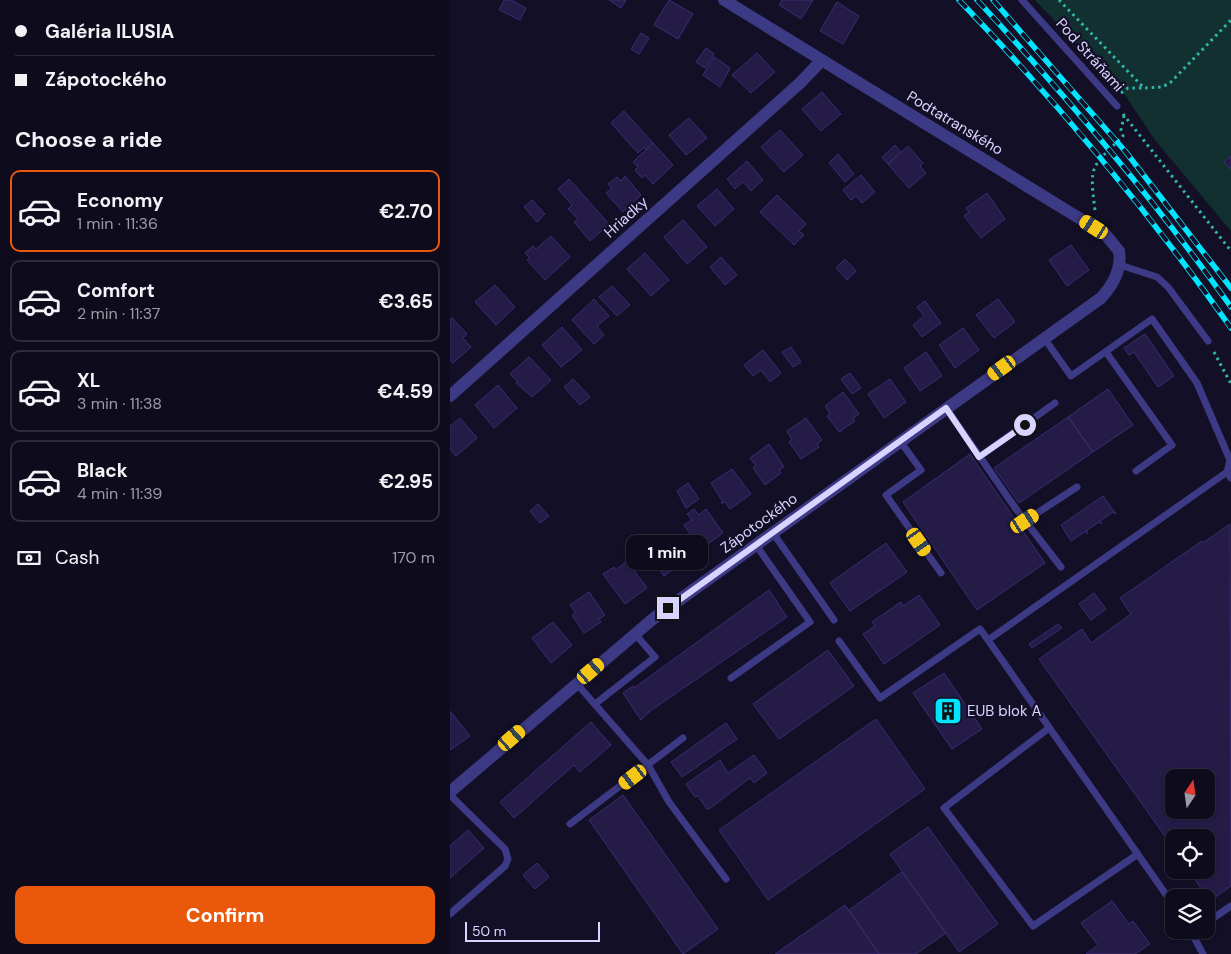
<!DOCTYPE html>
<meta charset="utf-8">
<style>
:root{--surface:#0e0b1c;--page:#171425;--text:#f1f3f6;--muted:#9b9ba3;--line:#2e2b3b;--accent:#ea580c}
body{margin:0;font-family:"DM Sans",sans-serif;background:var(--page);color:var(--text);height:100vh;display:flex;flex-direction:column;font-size:19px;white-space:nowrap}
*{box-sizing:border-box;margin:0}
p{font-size:16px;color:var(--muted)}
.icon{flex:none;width:28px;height:28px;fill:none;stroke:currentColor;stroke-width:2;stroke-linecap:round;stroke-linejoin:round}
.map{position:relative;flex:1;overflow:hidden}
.sheet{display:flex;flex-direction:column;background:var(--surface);width:450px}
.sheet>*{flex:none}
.banner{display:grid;align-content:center;height:110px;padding:0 15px;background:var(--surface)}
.needle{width:32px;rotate:13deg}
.tools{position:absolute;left:715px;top:769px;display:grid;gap:10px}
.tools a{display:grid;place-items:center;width:50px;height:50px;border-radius:10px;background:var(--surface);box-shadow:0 1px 4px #0004,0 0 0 1px var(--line);font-size:25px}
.scale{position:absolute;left:15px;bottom:12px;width:135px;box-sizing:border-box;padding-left:5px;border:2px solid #d9d4ff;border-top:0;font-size:14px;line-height:18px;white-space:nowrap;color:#d9d4ff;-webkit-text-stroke:4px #130f26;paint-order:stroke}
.end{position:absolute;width:22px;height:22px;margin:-11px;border:6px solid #d9d4ff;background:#111;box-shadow:0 0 0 2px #111}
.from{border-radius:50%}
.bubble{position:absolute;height:35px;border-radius:10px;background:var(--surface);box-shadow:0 1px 4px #0004,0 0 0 1px var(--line);font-size:16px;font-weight:700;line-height:35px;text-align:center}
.car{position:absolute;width:15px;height:30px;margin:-15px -8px;border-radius:6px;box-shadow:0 0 4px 1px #0007;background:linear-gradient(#f5c518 24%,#345 0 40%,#f5c518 0 76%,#345 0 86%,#f5c518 0)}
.banner b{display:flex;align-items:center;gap:18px;height:48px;font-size:19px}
.banner b+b{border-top:1px solid var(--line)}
.banner i{width:12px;height:12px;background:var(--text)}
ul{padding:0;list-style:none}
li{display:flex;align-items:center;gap:15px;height:82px;margin:0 10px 8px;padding:0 5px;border:2px solid var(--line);border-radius:10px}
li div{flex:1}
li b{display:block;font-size:19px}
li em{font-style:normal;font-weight:700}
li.on{border-color:var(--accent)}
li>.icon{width:45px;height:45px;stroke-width:1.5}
h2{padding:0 15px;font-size:22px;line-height:60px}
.pay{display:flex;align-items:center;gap:12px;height:55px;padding:0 15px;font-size:19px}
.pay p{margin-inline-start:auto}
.action{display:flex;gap:10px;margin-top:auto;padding:10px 15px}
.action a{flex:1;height:58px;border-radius:10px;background:var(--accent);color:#fff;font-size:20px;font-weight:700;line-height:58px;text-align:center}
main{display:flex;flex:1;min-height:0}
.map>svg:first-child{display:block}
.green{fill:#12302f}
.building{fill:#241b47;stroke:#3b2d73;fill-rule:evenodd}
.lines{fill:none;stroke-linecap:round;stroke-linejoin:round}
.path{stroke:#2fb8b0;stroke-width:3;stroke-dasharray:2.5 4;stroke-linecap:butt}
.lane{stroke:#3d3a85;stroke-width:7}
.street{stroke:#3d3a85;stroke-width:12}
.rail-casing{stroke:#00e5ff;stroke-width:5.5}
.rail{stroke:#130f26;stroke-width:4;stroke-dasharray:11;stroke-linecap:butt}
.route{stroke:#d9d4ff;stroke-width:6}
.labels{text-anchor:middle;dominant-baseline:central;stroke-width:4.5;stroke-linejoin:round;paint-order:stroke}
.street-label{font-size:15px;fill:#d9d4ff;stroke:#130f26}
.poi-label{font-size:15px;fill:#d9d4ff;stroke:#130f26;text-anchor:start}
</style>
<main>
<section class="sheet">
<div class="banner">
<b><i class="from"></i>Galéria ILUSIA</b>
<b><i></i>Zápotockého</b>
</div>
<h2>Choose a ride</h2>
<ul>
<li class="on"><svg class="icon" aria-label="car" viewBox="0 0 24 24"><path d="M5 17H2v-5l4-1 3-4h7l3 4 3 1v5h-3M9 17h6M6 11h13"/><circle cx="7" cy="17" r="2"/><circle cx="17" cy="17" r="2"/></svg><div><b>Economy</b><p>1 min · 11:36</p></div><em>€2.70</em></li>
<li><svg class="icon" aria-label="car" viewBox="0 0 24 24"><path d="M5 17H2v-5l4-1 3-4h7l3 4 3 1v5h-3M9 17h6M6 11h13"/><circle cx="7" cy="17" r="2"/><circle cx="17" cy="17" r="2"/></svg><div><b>Comfort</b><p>2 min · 11:37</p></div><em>€3.65</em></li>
<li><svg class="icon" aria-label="car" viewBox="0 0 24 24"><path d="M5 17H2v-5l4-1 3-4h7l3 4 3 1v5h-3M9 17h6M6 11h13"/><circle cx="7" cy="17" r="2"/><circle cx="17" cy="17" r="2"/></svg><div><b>XL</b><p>3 min · 11:38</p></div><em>€4.59</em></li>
<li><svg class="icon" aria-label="car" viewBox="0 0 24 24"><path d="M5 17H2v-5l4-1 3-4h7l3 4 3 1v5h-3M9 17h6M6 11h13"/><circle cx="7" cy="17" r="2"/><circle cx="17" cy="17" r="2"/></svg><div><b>Black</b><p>4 min · 11:39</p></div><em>€2.95</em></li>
</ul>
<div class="pay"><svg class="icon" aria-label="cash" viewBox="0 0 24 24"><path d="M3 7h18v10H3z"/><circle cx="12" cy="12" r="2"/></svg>Cash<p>170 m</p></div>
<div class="action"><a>Confirm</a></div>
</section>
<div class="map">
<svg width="781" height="954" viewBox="0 0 781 954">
<rect width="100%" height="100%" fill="#130f26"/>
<path class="green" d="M585 0H781V231L705 140 675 95Z"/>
<path class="building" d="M54 0H61L76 8 70 20 49 10Z
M159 0H176L171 8Z
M219 0 243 14 228 39 204 25Z
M332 0H363L351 19 329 5Z
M387 2 409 16 393 44 370 31Z
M191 33 199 38 189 54 181 49Z
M256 48 264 54 255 68 246 62Z
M307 53 325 72 301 93 282 75Z
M264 57 280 68 270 87 253 75Z
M372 92 391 114 371 131 352 109Z
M174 111 203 143 196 150 194 147 188 153 161 123Z
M239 118 257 138 236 155 219 135Z
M330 130 353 155 334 172 311 147Z
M203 143 223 165 203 184 195 175 192 178 185 170 188 167 183 162Z
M445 145 451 152 438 164 432 157Z
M458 146 473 163 470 166 476 173 459 188 438 164Z
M388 154 404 174 395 182 379 163Z
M781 156V169L774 162Z
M297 161 313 180 301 191 293 182 285 189 277 179Z
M411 175 425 192 412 203 406 196 401 200 393 190Z
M175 176 191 195 173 212 156 193 162 188 158 184 167 177 171 181Z
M119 179 159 224 140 241 124 222 128 219 118 209 122 205 108 189Z
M267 189 284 209 265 226 247 206Z
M537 193 555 219 531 238 514 216 519 212 516 208Z
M327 195 356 224 349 231 354 235 344 245 310 212Z
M82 200 95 214 87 222 74 207Z
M233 220 257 247 237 264 214 237Z
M101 236 120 257 95 280 77 260 80 258 75 253 83 246 86 249Z
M621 245 639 270 617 286 599 260Z
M195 253 219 280 201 296 177 269Z
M271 257 287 275 275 285 260 267Z
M395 259 406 271 397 280 386 268Z
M45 285 65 307 46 325 25 302Z
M162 286 180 305 167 316 149 297Z
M144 299 159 316 147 326 154 335 144 344 122 320Z
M548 299 565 322 544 338 526 315Z
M475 301 491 323 472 337 463 325 474 316 467 307Z
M2 318 17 334 13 338 21 347 3 363 0 360V320Z
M112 327 132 350 111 367 92 345Z
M513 328 529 350 505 368 489 345Z
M695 334 724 376 708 387 684 352 679 355 674 348Z
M341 347 351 362 343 367 332 352Z
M313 350 331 373 320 382 311 370 303 376 294 365Z
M476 352 492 376 470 391 454 368Z
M79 357 101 380 82 397 66 383 68 382 60 374Z
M400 373 411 388 402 394 391 379Z
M123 379 140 397 130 405 114 387Z
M440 379 456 402 434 418 418 394Z
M48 385 67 408 44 428 25 405Z
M658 389 683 425 643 452 618 417Z
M393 392 409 414 403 418 405 421 389 432 377 416 380 413 375 406Z
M618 417 643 452 569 503 544 468Z
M10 418 27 438 6 456 0 449V426Z
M356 418 372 440 367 444 369 447 351 459 339 442 342 440 337 431Z
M319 444 334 467 329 470 331 473 315 485 303 468 306 466 300 458Z
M520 454 595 563 527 610 453 502Z
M282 469 301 494 280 509 275 502 271 503 273 502 261 483Z
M238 483 249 499 236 508 227 491Z
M653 496 666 514 663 512 650 521 652 524 649 522 637 530V534L636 531 621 541 611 525Z
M88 504 99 516 90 523 80 511Z
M244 509 249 515 256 509 273 533 251 549 234 525 242 520 237 514Z
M780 524 781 886 760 901 738 870H756V838H724V849L589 659 632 629 641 643 681 614 670 598 752 541 754 542ZM724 778H756V810H724Z
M218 537 235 561 214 576 197 551Z
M436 543 457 572 400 611 380 583Z
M177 561 197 588 175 604 153 574 164 567 166 570Z
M319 590 337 617 200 711 191 720 173 693 183 686 184 688Z
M139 592 155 615 149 619 151 622 134 633 122 615 126 613 120 605Z
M644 593 656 609 641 620 629 604Z
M469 595 490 625 434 664 413 634 425 626 422 622 451 602 453 606Z
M103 622 122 645 101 663 82 638Z
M608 624 612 628 582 648 579 644Z
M378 650 404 686 329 739 303 704Z
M494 673 532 729 502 749 463 693Z
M0 711 20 736 0 750Z
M426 719 475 789 318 900 269 830Z
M141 722 161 745 130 772 124 765 64 818 50 802Z
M276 723 287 739 232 777 221 762Z
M304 755 317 773 304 783 300 778 259 809H257L248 796 245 797 236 784 270 760 278 773Z
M173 795 268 929 233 954 139 820Z
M478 827 548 924 509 952 440 854Z
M18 830 34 848 0 878V846Z
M87 863 99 877 85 889 73 875Z
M452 872 496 933 466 954H429L399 910Z
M662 901 679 924 683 921 700 944 685 954H636L648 945 631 923Z
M395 905 429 954H325Z"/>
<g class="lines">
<path class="path" d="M609 0 694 88 712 87 720 83 781 20
M671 93 678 88H693
M673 114 781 251
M645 210C639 164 641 168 673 136L671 130 674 116
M764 352 781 384"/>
<path class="lane" d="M572 0 667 106
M670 265 707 277 718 287 758 341
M594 338 621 376 702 319 747 383 780 460 777 472
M656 352 722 445 686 471
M496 408 566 509 611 567
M450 441 471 470 436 495 491 573
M529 457 605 403
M575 521 627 487
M323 533 384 620
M389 641 430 698 530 629 538 640
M281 678 360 622 306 545
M127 684 198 765 219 802 276 879
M145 704 205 657 185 634
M599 728 494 808 583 926 688 854
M0 795 55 849 58 859 55 866 0 914
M120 824 233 738
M724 906 538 640 777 472 781 478
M756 923 781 906
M740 930 753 954"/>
<path class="street" d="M0 396 350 83 372 60
M0 792 204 618 651 298C663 285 672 270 669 251L655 234 274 0"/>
<defs>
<path id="rail" d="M509 0C607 102 699 212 781 328
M527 0C617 97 704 199 781 307
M543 0 675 151 781 288"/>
</defs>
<use href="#rail" class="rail-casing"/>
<use href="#rail" class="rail"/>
</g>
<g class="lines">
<path class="route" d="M218 608 496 408 529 457 575 425"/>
</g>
<defs>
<symbol id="building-square" viewBox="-11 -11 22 22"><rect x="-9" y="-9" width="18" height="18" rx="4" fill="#00e5ff" stroke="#130f26"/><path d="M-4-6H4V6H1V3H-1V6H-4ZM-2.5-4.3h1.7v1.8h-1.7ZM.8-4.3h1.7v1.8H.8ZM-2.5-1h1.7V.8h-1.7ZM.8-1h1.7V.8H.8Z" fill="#111"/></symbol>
</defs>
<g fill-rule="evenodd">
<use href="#building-square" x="482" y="695" width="32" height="32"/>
</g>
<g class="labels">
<g class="street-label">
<text transform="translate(640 55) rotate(48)">Pod Stráňami</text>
<text transform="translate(505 123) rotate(31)">Podtatranského</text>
<text transform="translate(176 217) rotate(-42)">Hriadky</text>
<text transform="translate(309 523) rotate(-36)">Zápotockého</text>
</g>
<g class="poi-label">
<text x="517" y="711">EUB blok A</text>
</g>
</g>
</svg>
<div class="tools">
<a><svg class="needle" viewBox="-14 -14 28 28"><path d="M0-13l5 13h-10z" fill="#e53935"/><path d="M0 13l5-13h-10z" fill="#9b9ba3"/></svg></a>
<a><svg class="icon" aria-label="locate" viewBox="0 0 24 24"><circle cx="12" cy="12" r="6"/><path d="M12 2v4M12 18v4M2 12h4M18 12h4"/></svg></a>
<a><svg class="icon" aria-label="layers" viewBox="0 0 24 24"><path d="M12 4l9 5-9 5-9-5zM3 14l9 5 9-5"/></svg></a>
</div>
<div class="scale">50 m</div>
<i class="end from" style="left:575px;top:425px"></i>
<i class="end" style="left:218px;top:608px"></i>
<div class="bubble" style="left:176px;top:535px;width:82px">1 min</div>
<i class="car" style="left:644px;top:227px;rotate:302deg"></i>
<i class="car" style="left:552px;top:368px;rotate:234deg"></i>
<i class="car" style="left:575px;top:521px;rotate:57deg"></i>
<i class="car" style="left:469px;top:542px;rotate:145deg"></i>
<i class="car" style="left:141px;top:671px;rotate:49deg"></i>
<i class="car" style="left:62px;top:738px;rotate:49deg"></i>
<i class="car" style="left:183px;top:777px;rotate:233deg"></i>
</div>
</main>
